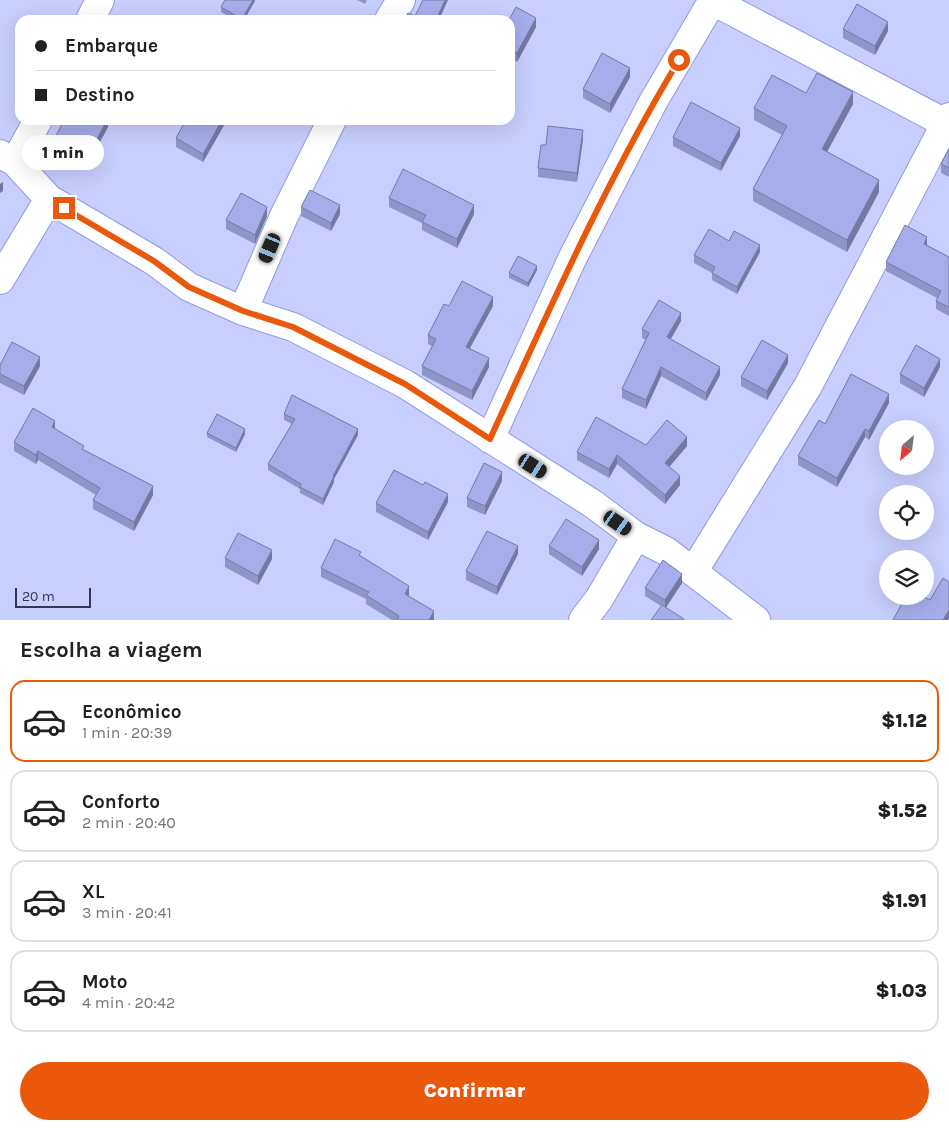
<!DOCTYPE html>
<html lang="pt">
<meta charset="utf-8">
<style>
:root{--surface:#fff;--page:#f2f2f2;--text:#202124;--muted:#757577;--line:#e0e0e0;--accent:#ea580c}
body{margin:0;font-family:Karla,sans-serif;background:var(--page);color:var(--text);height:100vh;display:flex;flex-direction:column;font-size:19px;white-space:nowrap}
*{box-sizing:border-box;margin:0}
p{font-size:16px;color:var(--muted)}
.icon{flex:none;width:28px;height:28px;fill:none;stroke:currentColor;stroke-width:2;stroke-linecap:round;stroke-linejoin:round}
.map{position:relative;height:620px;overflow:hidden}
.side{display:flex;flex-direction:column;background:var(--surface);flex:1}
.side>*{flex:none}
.top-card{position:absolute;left:15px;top:15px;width:500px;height:110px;border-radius:15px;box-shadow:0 5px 20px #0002;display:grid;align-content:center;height:110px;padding:0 20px;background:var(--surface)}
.needle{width:32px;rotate:208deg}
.tools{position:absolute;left:879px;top:420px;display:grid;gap:10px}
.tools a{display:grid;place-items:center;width:55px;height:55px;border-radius:50%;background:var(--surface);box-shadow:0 5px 20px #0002;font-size:25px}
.scale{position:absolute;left:15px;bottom:12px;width:76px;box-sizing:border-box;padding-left:5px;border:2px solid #323554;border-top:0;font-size:14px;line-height:18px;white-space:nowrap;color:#323554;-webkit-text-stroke:4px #c8cefd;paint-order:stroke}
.end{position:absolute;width:22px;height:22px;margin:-11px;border:6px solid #ea580c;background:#fff;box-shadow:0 0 0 2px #fff}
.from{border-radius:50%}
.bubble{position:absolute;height:35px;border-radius:18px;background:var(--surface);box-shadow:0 5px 20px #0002;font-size:16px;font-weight:800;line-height:35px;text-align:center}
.car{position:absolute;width:15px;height:30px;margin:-15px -8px;border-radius:6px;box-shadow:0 0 4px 1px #0007;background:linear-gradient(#222 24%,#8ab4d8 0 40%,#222 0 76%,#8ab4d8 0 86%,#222 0)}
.top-card b{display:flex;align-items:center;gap:18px;height:48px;font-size:19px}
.top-card b+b{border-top:1px solid var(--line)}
.top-card i{width:12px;height:12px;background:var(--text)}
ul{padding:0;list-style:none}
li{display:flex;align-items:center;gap:15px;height:82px;margin:0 10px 8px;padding:0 10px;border:2px solid var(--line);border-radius:15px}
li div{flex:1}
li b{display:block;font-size:19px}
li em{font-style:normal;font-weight:800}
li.on{border-color:var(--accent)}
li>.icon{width:45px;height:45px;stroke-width:1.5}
h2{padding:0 20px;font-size:22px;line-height:60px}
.button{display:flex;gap:10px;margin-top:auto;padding:10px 20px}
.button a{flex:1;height:58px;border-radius:30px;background:var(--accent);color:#fff;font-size:20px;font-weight:800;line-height:58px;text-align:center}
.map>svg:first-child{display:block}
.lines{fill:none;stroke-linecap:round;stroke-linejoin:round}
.minor-casing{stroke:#9299e4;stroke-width:30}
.minor{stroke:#fff;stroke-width:28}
.wall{fill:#8f95c9}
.shaded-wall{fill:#7479a4}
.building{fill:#a6adea;stroke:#7479a4}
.route{stroke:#ea580c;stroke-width:6}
</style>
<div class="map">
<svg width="949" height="620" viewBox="0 0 949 620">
<rect width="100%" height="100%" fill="#c8cefd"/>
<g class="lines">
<defs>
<path id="minor" d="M711 0 949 125
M90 20 100 0
M389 20 401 0
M0 154 15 162 49 199 154 261 189 287 243 311 293 327 405 384 593 504 636 536 666 551 756 620
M15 162 38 120
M0 280 49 199
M243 311 284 216 332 120
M490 439 573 257 653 102 713 0
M693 572 808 386 949 117
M583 620 599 599 636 536"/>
</defs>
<use href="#minor" class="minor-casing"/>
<use href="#minor" class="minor"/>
</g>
<path class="wall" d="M255 0 244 20H235L221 12V7Z
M357 0H367L365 4Z
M510 20 536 27 517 62 510 58Z
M843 29 888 31 875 55 843 38Z
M630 77 610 113 583 98V89Z
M806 93 853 104 827 152 879 192 847 252 753 201V189L782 135 754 120V108Z
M108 120V127L86 168 53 151V142Z
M186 120H227L203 162 176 147V138Z
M740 136 721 171 673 146V137Z
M583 139 577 182 538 177V168L546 145Z
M949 149V177L941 173V164Z
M389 198 474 214 457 248 422 230V223L389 207Z
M301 207 340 214 331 231 301 216Z
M267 216 255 244 226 229V220Z
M927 245 949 257V316L936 309V301L937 298 886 271V262Z
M760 252 737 294 712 280V273L694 263V255Z
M537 270 528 287 509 278V273Z
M449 306H493L470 348 489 367 472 400 422 375V366L432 346 428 344V335Z
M681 321 671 339 720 375 706 401 661 376 646 409 622 398V389L646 340 642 338V329Z
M788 363 767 400 741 386V377Z
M0 365 40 366 24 395 0 383Z
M940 367 924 397 900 383V374Z
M889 403 869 440 865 437 837 487 798 465V456L825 424Z
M284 414 358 435 334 479V482L323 505 300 493V489L268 470V464L292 424 284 420Z
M55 429 84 450 153 495 134 531 93 509V500L96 495 38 460 36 464 14 451V442Z
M207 433 245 434 236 452 207 437Z
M646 445 687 446 669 467 680 485 665 504 617 464 609 478 577 460V452Z
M502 481 485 515 467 507V498Z
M448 502 428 540 376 512V503Z
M549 546 599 549 582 576 549 554Z
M518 554 497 595 466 580V571Z
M361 556 409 595V596L434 620H392L366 604V599L321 577V568Z
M225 558 272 559 258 585 225 567Z
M682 583 666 607 661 606 645 596V588Z"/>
<path class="shaded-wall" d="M253 0H255V1L244 20H242Z
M445 0H448L439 20H436Z
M536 18V27L517 62V53Z
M888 22V31L875 55V46Z
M630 68V77L610 113V104Z
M853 92V104L822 161V149Z
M107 120H108V127L86 168V160Z
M222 120H227L203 162V154Z
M740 128V136L721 171V163Z
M583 130V139L577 182V173Z
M879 180V192L847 252V240Z
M3 182V191L0 193V184Z
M340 205V214L331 231V223Z
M474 205V214L457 248V239Z
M267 207V216L255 244V235Z
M927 237V246L924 244Z
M760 245V252L737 294V287Z
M537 266V270L528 287V283Z
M493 297V306L466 355V347Z
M681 313V321L667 345V337Z
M788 355V363L767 400V391Z
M40 357V366L24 395V386Z
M489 358V367L472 400V391Z
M940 359V367L924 397V388Z
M661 367V376L646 409V400Z
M720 367V375L706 401V393Z
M889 394V403L869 440V431Z
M55 421V430L52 427Z
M245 429V434L236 452V448Z
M358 429V435L334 479V482L323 505V499L333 476Z
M865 429V437L837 487V478Z
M687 437V446L665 472V463Z
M38 451V460L36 464V455Z
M617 455V464L609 478V469Z
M502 472V481L485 515V506Z
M680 476V485L665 504V495Z
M153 486V495L134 531V522Z
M448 494V502L428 540V532Z
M599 540V549L582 576V567Z
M518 546V554L497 595V587Z
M272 550V559L258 585V576Z
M682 574V583L665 609V600Z
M409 586V595L405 603V594Z
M949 610V617L948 620H943Z
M434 611V620H429Z"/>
<path class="building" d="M225 0H253L242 19 221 7Z
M423 0H445L436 20H404L408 13 415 16Z
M857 4 888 22 875 46 843 29Z
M516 7 536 18 517 53 510 49V20H509Z
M602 53 630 68 610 104 583 89Z
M817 73 853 92 822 149 879 180 847 240 753 189 787 126 754 108 772 75 806 93Z
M691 102 740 128 721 163 673 137Z
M64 120H107L86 160 53 142Z
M186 120H222L203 154 176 138Z
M548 126 583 130 577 173 538 168 541 145H546Z
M949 149V168L941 164Z
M403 169 474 205 457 239 422 222 426 215 389 198Z
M310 190 340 205 331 223 301 207Z
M241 193 267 207 255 235 226 220Z
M905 225 927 237 924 244 949 257V307L936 301 941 291 886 262Z
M709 229 729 241 734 231 760 245 737 287 712 273 715 267 694 255Z
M518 256 537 266 528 283 509 273Z
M462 281 493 297 466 347 489 358 472 391 422 366 436 339 428 335 444 304 449 306Z
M659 300 681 313 667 337 720 367 706 393 661 367 646 400 622 389 649 333 642 329Z
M762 340 788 355 767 391 741 377Z
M12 342 40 357 24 386 0 374V365Z
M916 345 940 359 924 388 900 374Z
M851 374 889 394 869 431 865 429 837 478 798 456 819 420 825 424Z
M292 395 358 429 333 476H334L323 499 300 487 301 484 268 464 295 419 284 414Z
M33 408 55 421 52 427 84 446 82 449 153 486 134 522 93 500 100 488 38 451 36 455 14 442Z
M217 414 245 429 236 448 207 433Z
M596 417 646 445 667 420 687 437 665 463 680 476 665 495 617 455 609 469 577 452Z
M484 463 502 472 485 506 467 498Z
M394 470 423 485 425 482 448 494 428 532 376 503Z
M566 519 599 540 582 567 549 546Z
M487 531 518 546 497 587 466 571Z
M238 533 272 550 258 576 225 558Z
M335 539 361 552 359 555 409 586 405 594 434 611 429 620H397L399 616 366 595 369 592 321 568Z
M663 560 682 574 665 600 645 588Z
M943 578 949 582V610L943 620H893L906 596H923L930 600Z
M662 605 684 619 683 620H651Z"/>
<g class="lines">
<path class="route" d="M64 208 154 261 189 287 243 311 293 327 405 384 490 439C549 310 606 181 679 60"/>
</g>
</svg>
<div class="tools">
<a><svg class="needle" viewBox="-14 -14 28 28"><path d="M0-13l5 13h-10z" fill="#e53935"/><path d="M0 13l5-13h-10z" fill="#757577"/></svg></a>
<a><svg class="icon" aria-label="locate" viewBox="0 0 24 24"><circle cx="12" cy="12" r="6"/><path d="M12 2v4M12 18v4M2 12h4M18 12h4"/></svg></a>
<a><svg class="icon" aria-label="layers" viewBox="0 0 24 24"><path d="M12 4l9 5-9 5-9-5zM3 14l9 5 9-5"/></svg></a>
</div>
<div class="scale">20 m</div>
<i class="end from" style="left:679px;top:60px"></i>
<i class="end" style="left:64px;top:208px"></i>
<div class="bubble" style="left:22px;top:135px;width:82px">1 min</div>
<i class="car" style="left:270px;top:248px;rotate:203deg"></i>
<i class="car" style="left:533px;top:466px;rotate:123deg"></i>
<i class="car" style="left:618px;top:523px;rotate:125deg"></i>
<div class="top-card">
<b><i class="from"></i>Embarque</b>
<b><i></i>Destino</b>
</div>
</div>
<section class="side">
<h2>Escolha a viagem</h2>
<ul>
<li class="on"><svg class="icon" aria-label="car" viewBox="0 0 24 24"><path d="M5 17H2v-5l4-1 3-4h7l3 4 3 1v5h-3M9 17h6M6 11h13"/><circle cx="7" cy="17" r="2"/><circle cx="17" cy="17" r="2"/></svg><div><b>Econômico</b><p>1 min · 20:39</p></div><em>$1.12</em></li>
<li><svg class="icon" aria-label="car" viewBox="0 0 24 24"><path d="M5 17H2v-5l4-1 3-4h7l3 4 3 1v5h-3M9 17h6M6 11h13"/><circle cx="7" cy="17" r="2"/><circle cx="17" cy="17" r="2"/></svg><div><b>Conforto</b><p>2 min · 20:40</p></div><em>$1.52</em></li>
<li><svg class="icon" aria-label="car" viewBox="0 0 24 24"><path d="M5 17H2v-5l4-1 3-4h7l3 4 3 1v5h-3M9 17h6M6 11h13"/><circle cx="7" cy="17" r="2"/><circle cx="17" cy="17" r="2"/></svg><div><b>XL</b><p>3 min · 20:41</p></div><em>$1.91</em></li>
<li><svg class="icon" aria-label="car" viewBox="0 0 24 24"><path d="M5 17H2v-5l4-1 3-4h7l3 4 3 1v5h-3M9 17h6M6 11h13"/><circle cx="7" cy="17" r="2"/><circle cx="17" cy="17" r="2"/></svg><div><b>Moto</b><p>4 min · 20:42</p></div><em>$1.03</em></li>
</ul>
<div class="button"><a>Confirmar</a></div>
</section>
